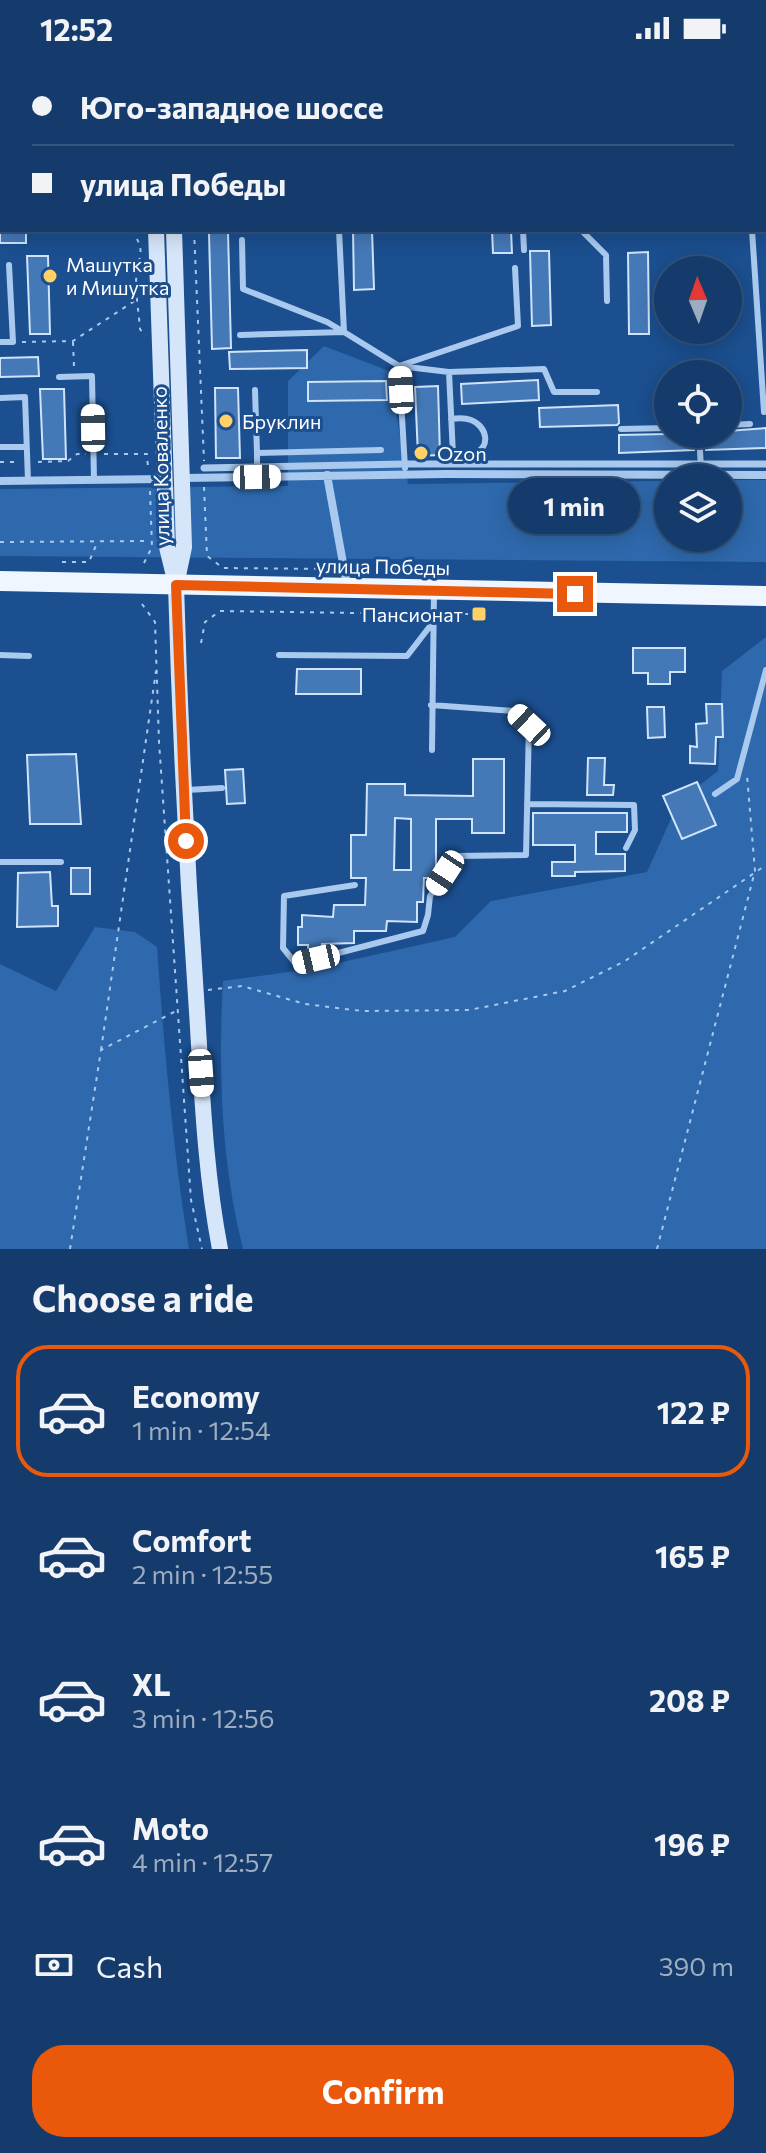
<!DOCTYPE html>
<meta charset="utf-8">
<style>
:root{--surface:#143b6b;--page:#214673;--text:#f1f3f6;--muted:#9dadc1;--line:#33557e;--accent:#ea580c}
body{margin:0;font-family:Commissioner,sans-serif;background:var(--page);color:var(--text);height:100vh;display:flex;flex-direction:column;font-size:30px;white-space:nowrap}
*{box-sizing:border-box;margin:0}
p{font-size:26px;color:var(--muted)}
.icon{flex:none;width:44px;height:44px;fill:none;stroke:currentColor;stroke-width:2;stroke-linecap:round;stroke-linejoin:round}
.map{position:relative;height:1193px;overflow:hidden}
.side{display:flex;flex-direction:column;background:var(--surface);flex:1}
.side>*{flex:none}
.hud{position:absolute;left:0px;top:0px;width:766px;height:176px;box-shadow:0 4px 20px #0003,0 0 0 2px var(--line);display:grid;align-content:center;height:176px;padding:0 32px;background:var(--surface)}
.needle{width:52px;rotate:358deg}
.buttons{position:absolute;left:654px;top:200px;display:grid;gap:16px}
.buttons a{display:grid;place-items:center;width:88px;height:88px;border-radius:50%;background:var(--surface);box-shadow:0 4px 20px #0003,0 0 0 2px var(--line);font-size:40px}
.end{position:absolute;width:36px;height:36px;margin:-18px;border:10px solid #ea580c;background:#fff;box-shadow:0 0 0 4px #fff}
.from{border-radius:50%}
.bubble{position:absolute;height:56px;border-radius:28px;background:var(--surface);box-shadow:0 4px 20px #0003,0 0 0 2px var(--line);font-size:26px;font-weight:700;line-height:56px;text-align:center}
.car{position:absolute;width:24px;height:48px;margin:-24px -12px;border-radius:10px;box-shadow:0 0 6px 2px #0007;background:linear-gradient(#fff 24%,#345 0 40%,#fff 0 76%,#345 0 86%,#fff 0)}
.hud b{display:flex;align-items:center;gap:28px;height:76px;font-size:30px}
.hud b+b{border-top:2px solid var(--line)}
.hud i{width:20px;height:20px;background:var(--text)}
ul{padding:0;list-style:none}
li{display:flex;align-items:center;gap:24px;height:132px;margin:0 16px 12px;padding:0 16px;border:4px solid transparent;border-radius:32px}
li div{flex:1}
li b{display:block;font-size:30px}
li em{font-style:normal;font-weight:700}
li.active{border-color:var(--accent)}
li>.icon{width:72px;height:72px;stroke-width:1.5}
h2{padding:0 32px;font-size:36px;line-height:96px}
.pay{display:flex;align-items:center;gap:20px;height:88px;padding:0 32px;font-size:30px}
.pay p{margin-inline-start:auto}
.primary-button{display:flex;gap:16px;margin-top:auto;padding:16px 32px}
.primary-button a{flex:1;height:92px;border-radius:32px;background:var(--accent);color:#fff;font-size:32px;font-weight:700;line-height:92px;text-align:center}
.status{display:flex;justify-content:space-between;align-items:center;height:56px;padding:0 40px;background:var(--surface);direction:ltr}
.status svg{height:22px;fill:currentColor}
.map>svg:first-child{display:block}
.green{fill:#2e69ad}
.building{fill:#4478b7;stroke:#cfe3fa;stroke-width:2;fill-rule:evenodd}
.lines{fill:none;stroke-linecap:round;stroke-linejoin:round}
.path{stroke:#a9c9ee;stroke-width:2;stroke-dasharray:4 6;stroke-linecap:butt}
.service{stroke:#a9c9ee;stroke-width:6}
.pedestrian{stroke:#a9c9ee;stroke-width:7}
.minor{stroke:#a9c9ee;stroke-width:8}
.secondary{stroke:#d6e6fa;stroke-width:16}
.primary{stroke:#f0f6ff;stroke-width:20}
.route{stroke:#ea580c;stroke-width:10}
.poi-dot{fill:#ffd166;stroke:#1b4f8f;stroke-width:3}
.labels{text-anchor:middle;dominant-baseline:central;stroke-width:6;stroke-linejoin:round;paint-order:stroke}
.poi-label{font-size:20px;fill:#fff;stroke:#1b4f8f;text-anchor:start}
.street-label{font-size:20px;fill:#fff;stroke:#1b4f8f}
</style>
<div class="status"><b>12:52</b><svg viewBox="0 0 49 12"><path d="M0 12V9h3v3zM5 12V6h3v6zM10 12V3h3v9zM15 12V0h3v12zM26 1h20v11H26zM47 4h2v5h-2z"/></svg></div>
<div class="map">
<svg width="766" height="1193" viewBox="0 0 766 1193">
<rect width="100%" height="100%" fill="#1b4f8f"/>
<path class="green" d="M324 290 389 315 408 428 668 425V482H728V424H766V506L0 500V433L288 430V325Z
M766 581V1193H243C221 1106 218 1014 223 925L311 913 455 881 491 845 647 816 679 745 718 715 722 615Z
M95 871 135 876 157 891C164 992 173 1093 189 1193H0V908L56 935Z"/>
<path class="building" d="M0 174H26V187H0Z
M353 174H372L374 233 354 234Z
M492 174H511L512 197H493Z
M228 176 231 292 212 293 209 177Z
M530 195H549L551 269 532 270Z
M648 196 649 278H629L628 197Z
M27 200H48L50 278H30Z
M307 294V312L230 313 229 296Z
M38 301 39 320 0 321V302Z
M538 324 539 344 462 348 461 328Z
M386 325 387 344 308 345V326Z
M438 330 440 399 418 400 415 331Z
M215 332H238L240 402H216Z
M40 333H64L66 403H43Z
M618 349 619 367 617 369 540 371 539 352Z
M766 372V392L706 394 705 378H728V375Z
M668 378H693L694 394 619 397V379Z
M633 592H685V616H670V628H648V617H633Z
M297 613H361V638H296Z
M706 648H722L723 681H716L715 708 690 707V690L697 691 696 668 707 667Z
M647 651H664L665 681 648 682Z
M76 698 81 768H30L27 699Z
M588 702H605L604 729H614L613 739H587Z
M473 703H504V777H472V763H436V817L434 822H424L423 846H417V866L387 865 386 875H354V887L322 888V895L316 897 308 896V889H298V871H302V859L333 861 334 849H365L366 822H351V779H366L367 728H405V739L473 740ZM395 762 411 763V814H394Z
M243 713 245 747 227 748 225 714Z
M697 726 716 769 682 783 663 740Z
M533 757H627V776H596V798H625V815L575 816V820H552V806H575V789H533Z
M71 812H90V838H71Z
M50 816 52 850H58V870L17 871 18 817Z"/>
<g class="lines">
<path class="path" d="M123 0V2
M190 2V0
M132 174C144 194 141 195 137 215 134 230 139 257 140 273L145 280
M194 174 204 405
M22 286 73 285 136 244
M73 286 74 311
M104 398H147L148 412
M0 406H20
M38 406 68 405 77 398H86
M204 431 207 500 223 512 335 513
M0 486 150 485
M62 506H89L97 487
M144 507 152 491 150 435
M354 513H429
M142 548 155 566 159 686 191 1144 202 1193
M444 558H475
M201 587 205 566 220 555 426 558
M208 934 242 930 305 948 362 955 469 954 565 935 625 905 766 809
M101 994 156 615
M70 1193 101 994 176 955
M657 1193 755 815 747 719"/>
<path class="service" d="M404 0V2
M426 0 469 2
M762 2 763 0
M0 23H2
M764 50 766 51
M764 130H766
M0 152H2
M339 174 344 276
M523 174 524 194
M581 174 606 199 607 245
M752 174 764 356
M242 184 243 233 327 266 344 276
M240 279 344 276 399 310 449 316 544 313 554 336H597
M0 286H13L9 209
M449 316 453 399C459 399 467 400 473 398 492 392 487 370 471 364 464 361 457 362 451 363
M59 321 92 320 94 424
M255 334 257 397
M0 342 25 341 28 425
M728 369 750 368
M621 373 668 372
M699 378 701 412
M0 391H26
M405 412 399 310 518 270 515 212
M257 413V397L381 394
M0 599 29 600
M279 599 407 600 434 565
M432 694 434 536
M187 734 222 732
M715 738 737 723 766 614
M527 748 634 749 635 774 626 792
M0 806H61
M355 829 284 840 283 892 296 908 423 875 428 859 430 840 458 800 526 799 529 669 514 655 431 649"/>
<path class="pedestrian" d="M204 412 404 408H766"/>
<path class="minor" d="M327 419 347 529
M182 422 446 418 766 419
M0 425 164 423"/>
<path class="secondary" d="M151 0V2
M168 0V2
M156 174 167 491 175 524
M174 174 184 491 176 529C180 672 187 814 197 956 202 1035 205 1115 220 1193"/>
<path class="primary" d="M0 525 766 540"/>
</g>
<g class="lines">
<path class="route" d="M186 785 176 529 575 538"/>
</g>
<g class="poi-dot">
<circle cx="50" cy="220" r="8"/>
<circle cx="226" cy="365" r="8"/>
<circle cx="421" cy="397" r="8"/>
<rect x="471" y="550" width="16" height="16" rx="4"/>
</g>
<g class="labels">
<g class="poi-label">
<text x="66" y="208">Машутка<tspan x="66" dy="23">и Мишутка</tspan></text>
<text x="242" y="365">Бруклин</text>
<text x="437" y="397">Ozon</text>
<text x="463" y="558" text-anchor="end">Пансионат</text>
</g>
<g class="street-label">
<text transform="translate(160 410) rotate(-91)">улица Коваленко</text>
<text transform="translate(383 510) rotate(1)">улица Победы</text>
</g>
</g>
</svg>
<div class="buttons">
<a><svg class="needle" viewBox="-14 -14 28 28"><path d="M0-13l5 13h-10z" fill="#e53935"/><path d="M0 13l5-13h-10z" fill="#9dadc1"/></svg></a>
<a><svg class="icon" aria-label="locate" viewBox="0 0 24 24"><circle cx="12" cy="12" r="6"/><path d="M12 2v4M12 18v4M2 12h4M18 12h4"/></svg></a>
<a><svg class="icon" aria-label="layers" viewBox="0 0 24 24"><path d="M12 4l9 5-9 5-9-5zM3 14l9 5 9-5"/></svg></a>
</div>
<i class="end from" style="left:186px;top:785px"></i>
<i class="end" style="left:575px;top:538px"></i>
<div class="bubble" style="left:508px;top:422px;width:132px">1 min</div>
<i class="car" style="left:401px;top:334px;rotate:357deg"></i>
<i class="car" style="left:93px;top:372px;rotate:359deg"></i>
<i class="car" style="left:257px;top:421px;rotate:89deg"></i>
<i class="car" style="left:529px;top:669px;rotate:313deg"></i>
<i class="car" style="left:445px;top:817px;rotate:213deg"></i>
<i class="car" style="left:316px;top:903px;rotate:257deg"></i>
<i class="car" style="left:201px;top:1017px;rotate:176deg"></i>
<div class="hud">
<b><i class="from"></i>Юго-западное шоссе</b>
<b><i></i>улица Победы</b>
</div>
</div>
<section class="side">
<h2>Choose a ride</h2>
<ul>
<li class="active"><svg class="icon" aria-label="car" viewBox="0 0 24 24"><path d="M5 17H2v-5l4-1 3-4h7l3 4 3 1v5h-3M9 17h6M6 11h13"/><circle cx="7" cy="17" r="2"/><circle cx="17" cy="17" r="2"/></svg><div><b>Economy</b><p>1 min · 12:54</p></div><em>122 ₽</em></li>
<li><svg class="icon" aria-label="car" viewBox="0 0 24 24"><path d="M5 17H2v-5l4-1 3-4h7l3 4 3 1v5h-3M9 17h6M6 11h13"/><circle cx="7" cy="17" r="2"/><circle cx="17" cy="17" r="2"/></svg><div><b>Comfort</b><p>2 min · 12:55</p></div><em>165 ₽</em></li>
<li><svg class="icon" aria-label="car" viewBox="0 0 24 24"><path d="M5 17H2v-5l4-1 3-4h7l3 4 3 1v5h-3M9 17h6M6 11h13"/><circle cx="7" cy="17" r="2"/><circle cx="17" cy="17" r="2"/></svg><div><b>XL</b><p>3 min · 12:56</p></div><em>208 ₽</em></li>
<li><svg class="icon" aria-label="car" viewBox="0 0 24 24"><path d="M5 17H2v-5l4-1 3-4h7l3 4 3 1v5h-3M9 17h6M6 11h13"/><circle cx="7" cy="17" r="2"/><circle cx="17" cy="17" r="2"/></svg><div><b>Moto</b><p>4 min · 12:57</p></div><em>196 ₽</em></li>
</ul>
<div class="pay"><svg class="icon" aria-label="cash" viewBox="0 0 24 24"><path d="M3 7h18v10H3z"/><circle cx="12" cy="12" r="2"/></svg>Cash<p>390 m</p></div>
<div class="primary-button"><a>Confirm</a></div>
</section>
